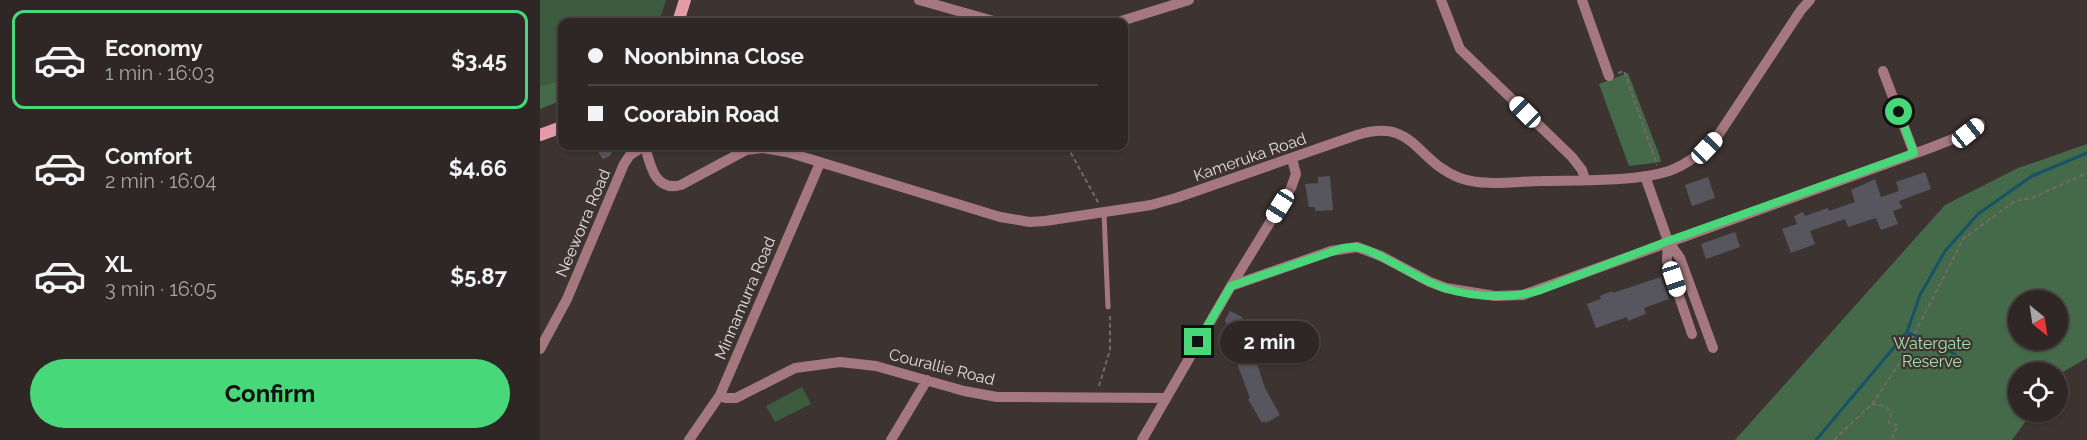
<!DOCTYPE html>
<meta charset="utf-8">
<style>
:root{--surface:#2e2726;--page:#362f2e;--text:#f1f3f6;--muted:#a7a5a7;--line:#494443;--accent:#48d779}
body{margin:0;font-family:Raleway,sans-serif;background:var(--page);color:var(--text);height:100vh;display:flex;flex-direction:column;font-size:22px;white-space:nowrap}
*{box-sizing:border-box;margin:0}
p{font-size:20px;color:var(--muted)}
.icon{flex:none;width:33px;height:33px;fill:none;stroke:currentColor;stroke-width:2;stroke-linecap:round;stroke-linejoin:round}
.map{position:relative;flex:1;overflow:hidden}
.side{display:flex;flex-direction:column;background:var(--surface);width:540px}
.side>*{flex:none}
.hud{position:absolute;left:18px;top:18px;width:570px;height:132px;border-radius:12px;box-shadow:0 2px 4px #0004,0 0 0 2px var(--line);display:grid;align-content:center;height:132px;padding:0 30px;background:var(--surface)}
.needle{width:39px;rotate:150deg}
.controls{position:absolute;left:1468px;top:290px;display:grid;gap:12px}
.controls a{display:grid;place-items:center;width:60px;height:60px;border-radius:50%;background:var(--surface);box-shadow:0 2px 4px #0004,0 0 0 2px var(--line);font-size:30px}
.end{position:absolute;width:27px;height:27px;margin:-14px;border:8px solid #48d779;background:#111;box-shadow:0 0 0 3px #111}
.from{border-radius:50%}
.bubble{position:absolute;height:42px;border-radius:21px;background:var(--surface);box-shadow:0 2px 4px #0004,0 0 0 2px var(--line);font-size:20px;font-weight:700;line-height:42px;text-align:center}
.car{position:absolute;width:18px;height:36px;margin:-18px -9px;border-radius:8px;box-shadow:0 0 4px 2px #0007;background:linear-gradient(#fff 24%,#345 0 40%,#fff 0 76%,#345 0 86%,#fff 0)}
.hud b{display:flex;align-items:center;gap:21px;height:57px;font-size:22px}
.hud b+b{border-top:2px solid var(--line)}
.hud i{width:15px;height:15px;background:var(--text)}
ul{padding:10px 0 0;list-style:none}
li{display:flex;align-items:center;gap:18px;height:99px;margin:0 12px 9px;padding:0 18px;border:3px solid transparent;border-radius:12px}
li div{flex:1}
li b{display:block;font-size:22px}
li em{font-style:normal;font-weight:700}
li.active{border-color:var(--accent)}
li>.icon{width:54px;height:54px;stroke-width:1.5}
.primary-button{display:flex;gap:12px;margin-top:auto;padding:12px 30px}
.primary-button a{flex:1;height:69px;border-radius:36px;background:var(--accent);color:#111;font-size:24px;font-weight:700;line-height:69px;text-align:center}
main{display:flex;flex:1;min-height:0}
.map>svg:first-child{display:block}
.green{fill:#3c5b3f}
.forest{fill:#456a49;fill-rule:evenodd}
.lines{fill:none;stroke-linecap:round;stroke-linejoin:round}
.stream{stroke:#175366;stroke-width:3}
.building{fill:#57565e}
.path{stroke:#726a68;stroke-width:2;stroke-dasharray:4.5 3;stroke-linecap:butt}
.lane{stroke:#a5787f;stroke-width:5}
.street{stroke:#a5787f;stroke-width:10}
.secondary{stroke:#e39ba8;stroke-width:12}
.route{stroke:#48d779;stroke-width:8}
.labels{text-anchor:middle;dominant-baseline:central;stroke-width:4.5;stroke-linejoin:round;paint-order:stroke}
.street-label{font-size:16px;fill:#e2dddb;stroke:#3d3432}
.park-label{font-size:16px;fill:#a5e2ab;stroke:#3d3432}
</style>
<main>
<section class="side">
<ul>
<li class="active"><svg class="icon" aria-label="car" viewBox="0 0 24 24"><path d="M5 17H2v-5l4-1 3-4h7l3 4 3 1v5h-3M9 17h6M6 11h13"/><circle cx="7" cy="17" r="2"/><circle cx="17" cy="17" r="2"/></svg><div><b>Economy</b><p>1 min · 16:03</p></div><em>$3.45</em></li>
<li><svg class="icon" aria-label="car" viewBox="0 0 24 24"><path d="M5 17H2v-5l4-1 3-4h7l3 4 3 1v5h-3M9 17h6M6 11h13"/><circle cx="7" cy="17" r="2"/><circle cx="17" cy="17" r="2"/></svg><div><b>Comfort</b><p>2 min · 16:04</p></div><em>$4.66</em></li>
<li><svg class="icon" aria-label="car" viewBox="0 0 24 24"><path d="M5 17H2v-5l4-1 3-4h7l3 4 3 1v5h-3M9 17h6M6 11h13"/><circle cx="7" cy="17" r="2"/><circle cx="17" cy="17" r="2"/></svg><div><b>XL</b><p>3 min · 16:05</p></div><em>$5.87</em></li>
</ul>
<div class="primary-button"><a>Confirm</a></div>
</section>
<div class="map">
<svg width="1547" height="440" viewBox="0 0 1547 440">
<rect width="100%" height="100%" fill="#3d3432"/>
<path class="green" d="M0 0H126L119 22H22V100L0 109Z
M262 387 271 404 235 422 226 406Z"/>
<path class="forest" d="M1088 73 1120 157 1121 162 1089 166 1059 84Z
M22 81V100L0 109V86Z
M1547 144V358L1523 372 1518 378V372H1479V411H1493L1472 440H1195L1405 205 1478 168ZM1479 300H1518V339H1479Z"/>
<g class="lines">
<path class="stream" d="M1367 332 1415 354
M1276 440 1367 332 1380 295 1405 251 1438 214 1492 176 1547 153"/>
</g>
<path class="building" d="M54 146H75L70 156 63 159Z
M1385 172 1391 189 1359 201 1362 208 1353 211 1358 224 1341 230 1336 218 1308 227 1305 219 1270 231 1275 244 1251 253 1242 229 1257 224 1254 216 1263 212 1265 216 1288 208 1289 211 1315 202 1311 190 1335 179 1341 197 1359 191 1356 182Z
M790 176 793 210 775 211V207H769L765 184 778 183V177Z
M1168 177 1175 198 1152 206 1145 185Z
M1195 232 1200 247 1166 259 1161 244Z
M1121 277 1129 299 1104 308 1106 314 1088 321 1087 317 1056 328 1047 304 1061 299 1060 296 1072 291 1073 293Z
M690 311 702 317 725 388 740 415 726 423 724 421 722 423 708 399 710 398 689 342 692 341 685 320Z"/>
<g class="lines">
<path class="path" d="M1078 73 1084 71 1117 165
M527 146 559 204
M559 386 570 350V316
M1332 404 1346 406 1351 414 1349 423 1358 425 1351 440
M1294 440 1332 404 1359 364 1423 239 1475 201 1492 198 1547 173"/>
<path class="lane" d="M564 213 568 307"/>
<path class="street" d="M379 0 457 22
M901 0 920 49 1032 157 1042 170 1045 179
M1042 0 1069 76
M578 22 649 0
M1343 71 1374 153
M105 146C110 165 115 192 141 185L206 150 222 148 247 152 460 217 490 222 505 221 611 205 636 198 817 135C875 117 875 161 920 178 945 187 976 181 1001 181 1038 180 1095 182 1129 171 1148 164 1163 152 1177 137L1261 10 1270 0
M1105 176 1128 241 1140 258 1173 348
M1128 241 1127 261 1152 334
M691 286 791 251 817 247 841 256 890 282 906 288 955 296 983 295 1390 148 1428 133 1440 124
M0 349 27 299 84 164 90 155 104 146
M180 395 185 398H196L255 368 300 362 336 366 424 391 457 397 626 398
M149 440 180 395 280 163
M351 440 387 380
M602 440 691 286 751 188 756 174 752 159"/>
<path class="secondary" d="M138 22 145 0
M0 135 22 127"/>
</g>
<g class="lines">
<path class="route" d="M658 342 691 286 803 248 817 247 827 250C849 259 868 272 889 282 921 297 964 300 998 291L1128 241 1374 153 1359 112"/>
</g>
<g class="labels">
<g class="street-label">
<text transform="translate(710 157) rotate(-19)">Kameruka Road</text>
<text transform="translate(43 223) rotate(-67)">Neeworra Road</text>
<text transform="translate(205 298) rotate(-67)">Minnamurra Road</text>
<text transform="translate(402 367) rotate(14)">Courallie Road</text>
</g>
<g class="park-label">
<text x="1392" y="343">Watergate<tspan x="1392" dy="18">Reserve</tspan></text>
</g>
</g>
</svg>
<div class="controls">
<a><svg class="needle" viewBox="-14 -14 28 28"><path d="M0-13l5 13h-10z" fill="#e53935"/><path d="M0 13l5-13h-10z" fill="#a7a5a7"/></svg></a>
<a><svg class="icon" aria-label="locate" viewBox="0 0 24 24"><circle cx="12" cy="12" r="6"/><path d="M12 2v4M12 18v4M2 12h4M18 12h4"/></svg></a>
</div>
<i class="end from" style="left:1359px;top:112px"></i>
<i class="end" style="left:658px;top:342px"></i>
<div class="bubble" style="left:680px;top:321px;width:99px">2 min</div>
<i class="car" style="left:985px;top:112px;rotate:315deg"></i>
<i class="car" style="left:1428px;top:133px;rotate:51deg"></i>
<i class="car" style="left:1167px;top:148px;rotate:44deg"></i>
<i class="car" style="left:740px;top:206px;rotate:212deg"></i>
<i class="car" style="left:1134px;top:279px;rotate:162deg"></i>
<div class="hud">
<b><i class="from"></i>Noonbinna Close</b>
<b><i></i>Coorabin Road</b>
</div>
</div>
</main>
